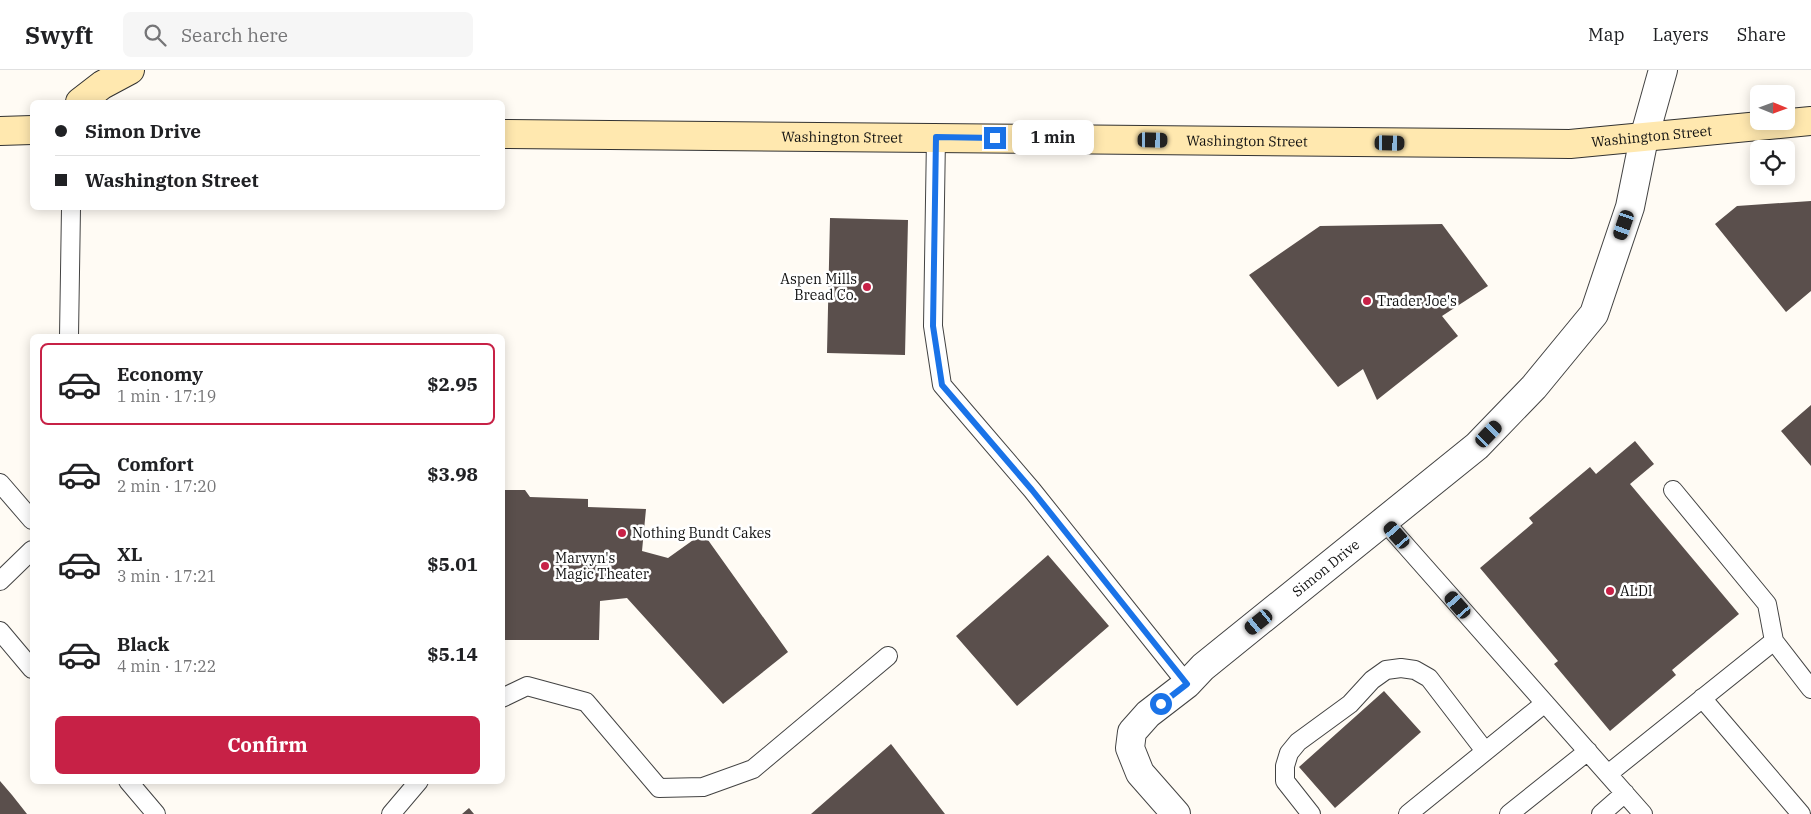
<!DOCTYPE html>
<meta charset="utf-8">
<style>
:root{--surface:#fff;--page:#f6f6f6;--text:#202124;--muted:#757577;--line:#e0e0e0;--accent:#c72146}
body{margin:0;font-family:"IBM Plex Serif",serif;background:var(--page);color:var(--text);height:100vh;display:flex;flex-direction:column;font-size:19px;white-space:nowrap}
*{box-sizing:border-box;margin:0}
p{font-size:16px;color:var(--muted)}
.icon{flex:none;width:28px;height:28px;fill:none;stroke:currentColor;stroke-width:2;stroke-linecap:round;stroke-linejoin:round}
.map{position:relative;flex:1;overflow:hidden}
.drawer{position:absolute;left:30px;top:264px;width:475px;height:450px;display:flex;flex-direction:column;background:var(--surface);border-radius:8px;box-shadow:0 2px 12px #0003}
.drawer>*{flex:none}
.top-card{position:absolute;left:30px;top:30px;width:475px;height:110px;border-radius:8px;box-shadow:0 2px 12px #0003;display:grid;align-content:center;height:110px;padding:0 25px;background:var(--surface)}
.needle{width:32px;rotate:91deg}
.fabs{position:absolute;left:1750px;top:15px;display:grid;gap:10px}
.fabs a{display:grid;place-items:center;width:45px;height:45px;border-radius:8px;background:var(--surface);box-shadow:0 2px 12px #0003;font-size:25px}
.end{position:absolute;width:22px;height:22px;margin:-11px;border:6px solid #1a73e8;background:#fff;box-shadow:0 0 0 2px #fff}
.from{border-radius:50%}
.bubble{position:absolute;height:35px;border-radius:8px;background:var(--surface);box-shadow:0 2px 12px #0003;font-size:16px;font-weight:700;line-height:35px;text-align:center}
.car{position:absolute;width:15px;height:30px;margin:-15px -8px;border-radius:6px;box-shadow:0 0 4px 1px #0007;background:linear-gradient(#222 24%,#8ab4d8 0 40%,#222 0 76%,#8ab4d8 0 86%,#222 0)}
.top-card b{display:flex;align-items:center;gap:18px;height:48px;font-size:19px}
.top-card b+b{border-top:1px solid var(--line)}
.top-card i{width:12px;height:12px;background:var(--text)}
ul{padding:9px 0 0;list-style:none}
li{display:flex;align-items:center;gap:15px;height:82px;margin:0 10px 8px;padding:0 15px;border:2px solid transparent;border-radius:8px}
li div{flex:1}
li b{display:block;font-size:19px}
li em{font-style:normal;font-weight:700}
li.selected{border-color:var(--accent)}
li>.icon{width:45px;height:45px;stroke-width:1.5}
.button{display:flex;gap:10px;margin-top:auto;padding:10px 25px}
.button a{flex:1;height:58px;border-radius:8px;background:var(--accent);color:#fff;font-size:20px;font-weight:700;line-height:58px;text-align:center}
header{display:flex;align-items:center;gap:30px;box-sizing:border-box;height:70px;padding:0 25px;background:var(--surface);border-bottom:1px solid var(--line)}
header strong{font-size:24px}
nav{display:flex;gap:28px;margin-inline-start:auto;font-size:18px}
.search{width:350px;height:45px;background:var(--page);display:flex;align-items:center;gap:12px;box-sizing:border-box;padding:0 18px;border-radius:8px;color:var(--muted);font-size:19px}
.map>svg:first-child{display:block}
.building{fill:#5a4f4c}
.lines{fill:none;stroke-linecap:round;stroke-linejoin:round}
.lane-casing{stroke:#434343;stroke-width:20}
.street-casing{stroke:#434343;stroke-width:30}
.secondary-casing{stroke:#323232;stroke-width:30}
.lane{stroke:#fff;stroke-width:18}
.street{stroke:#fff;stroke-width:28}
.secondary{stroke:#ffe8af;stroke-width:28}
.route{stroke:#1a73e8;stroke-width:6}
.poi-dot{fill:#c72146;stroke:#fff;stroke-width:2}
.labels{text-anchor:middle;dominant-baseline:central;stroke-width:5;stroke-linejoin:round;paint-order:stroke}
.street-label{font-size:14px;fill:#101010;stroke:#fff}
.poi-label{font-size:14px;fill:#101010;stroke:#fff;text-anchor:start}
</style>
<header>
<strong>Swyft</strong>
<div class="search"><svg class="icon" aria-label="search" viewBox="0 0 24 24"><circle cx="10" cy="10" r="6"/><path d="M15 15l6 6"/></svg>Search here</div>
<nav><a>Map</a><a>Layers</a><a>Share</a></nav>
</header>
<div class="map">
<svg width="1811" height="744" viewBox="0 0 1811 744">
<rect width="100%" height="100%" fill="#fffbf4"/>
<path class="building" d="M1811 131V221L1786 242 1715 154 1737 136Z
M830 148 908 150 905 285 827 283Z
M1442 154 1488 216 1442 246 1458 266 1377 330 1363 299 1338 317 1249 205 1320 156Z
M1811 335V396L1781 361Z
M1635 371 1654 394 1630 414 1739 544 1672 600 1676 605 1610 661 1554 594 1558 591 1480 498 1533 453 1529 448 1590 397 1596 404Z
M502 420H525L530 427 588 429V437L646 439 642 481 668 488 703 463 788 582 723 634 627 528 600 531 599 570H502Z
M1048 485 1109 556 1017 636 956 566Z
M1384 621 1421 662 1335 738 1299 697Z
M891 674 945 744H811Z
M0 711 12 725 27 744H0Z
M469 738 474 744H462Z"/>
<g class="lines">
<defs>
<path id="lane" d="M936 67 933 256 942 315 1032 420 1187 614
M69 266 71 138
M0 413 32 450
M1673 420 1767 534 1774 571
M1384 451 1643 744
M0 511 32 480
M0 561 32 599
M502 628 527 616 586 632 659 718 703 717 753 699 888 586
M1702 628 1801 744
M1608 704 1774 571 1811 619
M128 711 156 744
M391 744 419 711
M1311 744 1285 711V696L1289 683 1298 672 1350 634 1372 610 1386 600 1401 598 1415 600 1429 608 1485 681
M1408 744 1545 633
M1509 744 1588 681
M1601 744 1625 723"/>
<g id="street">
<path id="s1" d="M1176 744 1140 703 1130 678 1132 662 1148 644 1187 614 1203 597 1477 376 1534 317 1594 244 1630 137 1644 68 1663 0"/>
</g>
<g id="secondary">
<path d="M80 32 102 15 130 0"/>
<path d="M0 61 32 60"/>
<path id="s2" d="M502 64 1570 74 1811 51"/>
</g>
</defs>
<use href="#lane" class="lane-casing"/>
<use href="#street" class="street-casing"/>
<use href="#secondary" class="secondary-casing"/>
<use href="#lane" class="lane"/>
<use href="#street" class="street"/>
<use href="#secondary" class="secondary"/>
</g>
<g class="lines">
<path class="route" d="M995 68 936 67 933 256 942 315 1032 420 1187 614 1161 634"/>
</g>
<g class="poi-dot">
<circle cx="867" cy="217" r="5"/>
<circle cx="1367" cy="231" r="5"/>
<circle cx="622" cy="463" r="5"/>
<circle cx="545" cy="496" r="5"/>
<circle cx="1610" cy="521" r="5"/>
</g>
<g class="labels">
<g class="street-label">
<text stroke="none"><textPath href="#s2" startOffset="340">Washington Street</textPath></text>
<text stroke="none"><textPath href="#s2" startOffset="1150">Washington Street</textPath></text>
<text stroke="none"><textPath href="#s2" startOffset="745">Washington Street</textPath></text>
<text stroke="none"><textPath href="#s1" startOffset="352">Simon Drive</textPath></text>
</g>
<g class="poi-label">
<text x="857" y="209" text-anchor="end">Aspen Mills<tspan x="857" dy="16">Bread Co.</tspan></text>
<text x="1377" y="231">Trader Joe's</text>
<text x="632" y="463">Nothing Bundt Cakes</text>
<text x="555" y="488">Marvyn's<tspan x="555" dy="16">Magic Theater</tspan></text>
<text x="1620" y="521">ALDI</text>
</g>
</g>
</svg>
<div class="fabs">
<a><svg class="needle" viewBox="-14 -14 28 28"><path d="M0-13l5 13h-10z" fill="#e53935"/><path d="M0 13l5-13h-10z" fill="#757577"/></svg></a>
<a><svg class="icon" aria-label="locate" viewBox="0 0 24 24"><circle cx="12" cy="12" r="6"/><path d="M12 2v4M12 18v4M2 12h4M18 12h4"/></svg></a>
</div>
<i class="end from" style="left:1161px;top:634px"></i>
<i class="end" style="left:995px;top:68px"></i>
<div class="bubble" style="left:1012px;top:50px;width:82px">1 min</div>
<i class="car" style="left:1153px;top:70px;rotate:91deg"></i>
<i class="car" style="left:1390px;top:73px;rotate:91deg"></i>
<i class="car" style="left:1624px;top:155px;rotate:199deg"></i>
<i class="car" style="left:1489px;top:364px;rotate:44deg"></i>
<i class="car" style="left:1397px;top:465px;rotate:319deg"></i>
<i class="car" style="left:1458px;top:535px;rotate:319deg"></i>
<i class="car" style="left:1259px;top:552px;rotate:231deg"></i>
<div class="top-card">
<b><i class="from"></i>Simon Drive</b>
<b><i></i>Washington Street</b>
</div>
<section class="drawer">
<ul>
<li class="selected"><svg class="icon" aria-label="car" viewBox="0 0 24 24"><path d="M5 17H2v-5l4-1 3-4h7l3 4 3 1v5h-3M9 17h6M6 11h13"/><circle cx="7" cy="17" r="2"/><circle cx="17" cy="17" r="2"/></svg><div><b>Economy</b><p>1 min · 17:19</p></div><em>$2.95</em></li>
<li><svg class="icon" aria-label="car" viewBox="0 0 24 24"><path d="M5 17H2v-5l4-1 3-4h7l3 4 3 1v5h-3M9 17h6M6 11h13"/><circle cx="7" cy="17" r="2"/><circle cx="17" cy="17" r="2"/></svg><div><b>Comfort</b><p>2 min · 17:20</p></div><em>$3.98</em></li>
<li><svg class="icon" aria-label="car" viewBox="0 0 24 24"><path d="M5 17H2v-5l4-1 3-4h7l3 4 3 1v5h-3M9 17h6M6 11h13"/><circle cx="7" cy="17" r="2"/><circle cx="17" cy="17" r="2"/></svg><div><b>XL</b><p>3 min · 17:21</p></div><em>$5.01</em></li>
<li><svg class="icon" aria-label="car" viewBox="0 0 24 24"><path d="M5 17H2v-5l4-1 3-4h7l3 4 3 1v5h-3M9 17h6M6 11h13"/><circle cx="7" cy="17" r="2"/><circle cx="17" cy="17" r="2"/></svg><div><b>Black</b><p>4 min · 17:22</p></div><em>$5.14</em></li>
</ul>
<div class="button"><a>Confirm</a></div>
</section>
</div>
